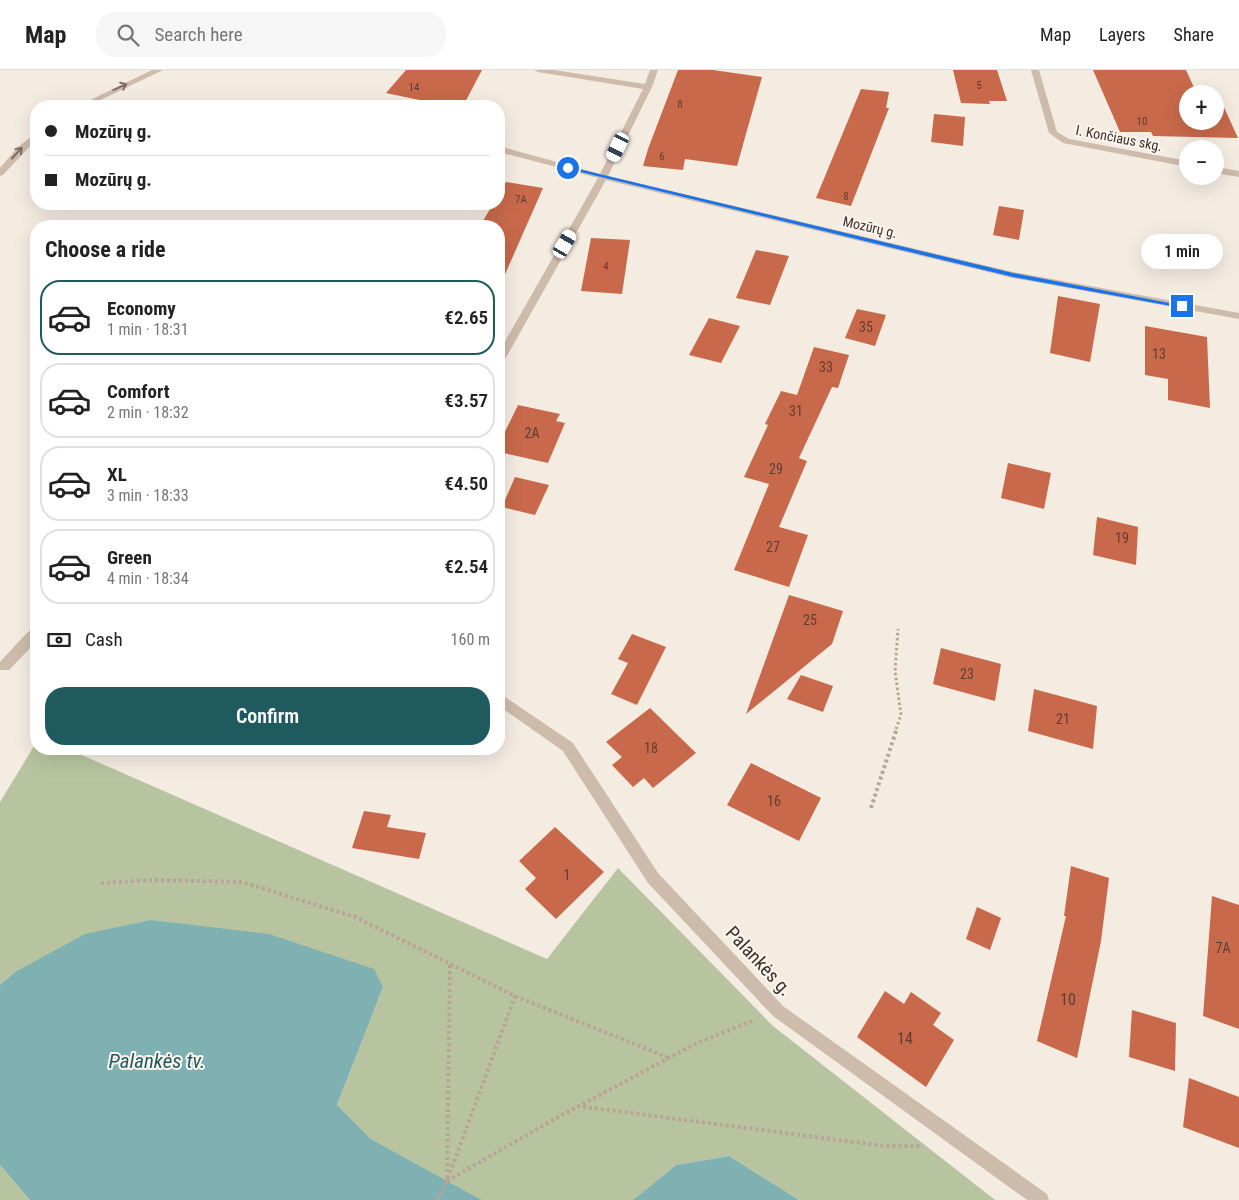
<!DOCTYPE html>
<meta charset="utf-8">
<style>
:root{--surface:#fff;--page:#f6f6f6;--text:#222;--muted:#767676;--line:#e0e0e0;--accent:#1f5a5e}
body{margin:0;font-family:"Roboto Condensed",sans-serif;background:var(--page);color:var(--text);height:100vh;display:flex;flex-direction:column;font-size:19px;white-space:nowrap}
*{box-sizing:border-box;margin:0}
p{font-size:16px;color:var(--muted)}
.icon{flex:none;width:28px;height:28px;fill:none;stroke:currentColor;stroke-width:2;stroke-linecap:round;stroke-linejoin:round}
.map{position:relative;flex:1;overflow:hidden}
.panel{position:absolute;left:30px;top:150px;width:475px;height:535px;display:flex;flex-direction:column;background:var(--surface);border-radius:20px;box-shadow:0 5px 20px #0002}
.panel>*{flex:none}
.banner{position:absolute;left:30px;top:30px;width:475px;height:110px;border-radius:20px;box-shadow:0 5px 20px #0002;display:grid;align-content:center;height:110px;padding:0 15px;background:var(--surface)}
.buttons{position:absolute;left:1179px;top:15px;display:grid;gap:10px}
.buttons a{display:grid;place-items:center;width:45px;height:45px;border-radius:50%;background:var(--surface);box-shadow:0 5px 20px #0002;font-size:25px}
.end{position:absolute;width:22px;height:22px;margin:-11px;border:6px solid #1a73e8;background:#fff;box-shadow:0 0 0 2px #fff}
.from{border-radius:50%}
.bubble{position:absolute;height:35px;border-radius:18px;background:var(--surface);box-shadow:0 5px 20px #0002;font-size:16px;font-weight:600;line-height:35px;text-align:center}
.car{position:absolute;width:15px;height:30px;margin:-15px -8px;border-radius:6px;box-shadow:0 0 4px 1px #0007;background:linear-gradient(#fff 24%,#345 0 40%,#fff 0 76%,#345 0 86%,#fff 0)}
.banner b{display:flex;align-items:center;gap:18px;height:48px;font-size:19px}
.banner b+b{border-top:1px solid var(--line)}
.banner i{width:12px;height:12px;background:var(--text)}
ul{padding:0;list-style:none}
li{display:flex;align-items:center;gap:15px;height:75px;margin:0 10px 8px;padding:0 5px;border:2px solid var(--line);border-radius:20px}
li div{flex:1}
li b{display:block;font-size:19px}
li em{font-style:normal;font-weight:600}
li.on{border-color:var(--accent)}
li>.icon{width:45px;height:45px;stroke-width:1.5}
h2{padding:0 15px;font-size:22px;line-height:60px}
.pay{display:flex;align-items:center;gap:12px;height:55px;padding:0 15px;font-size:19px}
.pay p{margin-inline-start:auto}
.action{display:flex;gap:10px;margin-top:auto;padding:10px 15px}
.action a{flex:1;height:58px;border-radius:20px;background:var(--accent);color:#fff;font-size:20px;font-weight:600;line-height:58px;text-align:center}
header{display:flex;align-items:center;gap:30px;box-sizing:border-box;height:70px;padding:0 25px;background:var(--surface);border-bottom:1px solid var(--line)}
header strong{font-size:24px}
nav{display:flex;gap:28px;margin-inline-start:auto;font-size:18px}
.search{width:350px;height:45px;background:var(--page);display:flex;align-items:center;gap:12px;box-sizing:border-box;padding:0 18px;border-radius:20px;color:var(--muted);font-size:19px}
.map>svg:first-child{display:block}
.green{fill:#b8c4a0}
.water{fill:#7fb0b2}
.building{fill:#c8694b}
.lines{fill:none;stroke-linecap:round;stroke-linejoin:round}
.path-far1{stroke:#b9a596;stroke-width:3;stroke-dasharray:2.5 2.5;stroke-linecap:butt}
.path{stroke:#b9a596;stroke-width:4;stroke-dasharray:3 3;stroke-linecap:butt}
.street{fill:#cdbbac;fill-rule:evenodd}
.oneway{stroke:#7d6f65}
.route{fill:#1a73e8}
.labels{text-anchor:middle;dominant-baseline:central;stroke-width:4;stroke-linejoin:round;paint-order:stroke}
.far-number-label{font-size:11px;fill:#5e3e33}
.far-street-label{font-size:14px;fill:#3b302b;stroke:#fbf5ee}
.number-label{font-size:14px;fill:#5e3e33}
.near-number-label{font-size:16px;fill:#5e3e33}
.near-street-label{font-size:19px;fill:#3b302b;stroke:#fbf5ee}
.near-water-label{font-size:21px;font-style:italic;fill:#1f5a5e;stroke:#fbf5ee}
</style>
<header>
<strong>Map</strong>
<div class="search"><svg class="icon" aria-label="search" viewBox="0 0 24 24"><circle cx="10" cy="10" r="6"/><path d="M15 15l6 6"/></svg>Search here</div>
<nav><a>Map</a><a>Layers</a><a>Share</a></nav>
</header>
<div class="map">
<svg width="1239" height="1130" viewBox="0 0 1239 1130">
<rect width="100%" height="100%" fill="#f4ebe1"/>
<path class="green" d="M36 673V679H68L547 889 618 798 773 956 995 1130H799L729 1086 676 1095 633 1130H482L371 1069 337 1035 383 917 15 902 0 915V732Z
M0 1095 30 1130H0Z"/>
<path class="water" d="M151 850 269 864 374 899 383 917 337 1035 371 1069 482 1130H30L0 1095V915L15 902 85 864Z
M729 1086 799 1130H633L676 1095Z"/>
<path class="building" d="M406 0H482L463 36H448L386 23Z
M678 0H713L762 7 737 96 685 89 683 100 643 96 648 79Z
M953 0H997L1007 31H989L990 34 961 33Z
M1093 0H1186L1197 24H1188V51H1215V33H1222L1238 68 1153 66 1151 62H1120Z
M861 19 889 22 886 38H889L851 136 816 128Z
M934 44 965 47 963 76 931 72Z
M506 112 543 118 499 218V156H480L493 134H499V124Z
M999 136 1024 140 1019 170 993 165Z
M591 168 630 170 622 224 581 221Z
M756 180 789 186 770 235 736 228Z
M1058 226 1100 234 1090 292 1050 283Z
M857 239 886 245 875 276 845 268Z
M709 248 740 256 721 293 689 285Z
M1145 256 1207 267 1210 338 1168 330V309L1145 305Z
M814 277 849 285 838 318 832 317 799 388 807 391 779 457 808 465 789 517 734 500 769 414 744 407 768 355 765 354 781 321 797 325Z
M518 335 560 344 556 351 565 353 548 393 499 382V374Z
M1008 393 1051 403 1044 439 1001 428Z
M515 407 549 415 535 445 502 437Z
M1097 447 1138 457 1136 495 1093 485Z
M789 525 843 541 832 574 746 644Z
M632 564 666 577 637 635 611 624 628 593 618 589Z
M941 578 1001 594 995 631 933 614Z
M801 605 833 616 823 642 787 629Z
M1034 619 1097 636 1093 679 1028 661Z
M650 638 696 683 653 718 644 708 633 717 612 695 622 687 606 672Z
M751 693 821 728 799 771 727 735Z
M364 741 391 745 387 757 426 763 419 789 352 778Z
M555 757 604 802 556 849 525 819 536 808 519 791Z
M1071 796 1109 808 1101 871 1077 988 1037 971 1066 846H1064Z
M1212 826 1239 835V959L1203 946Z
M977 837 1001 848 990 880 966 869Z
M885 921 904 934 911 922 941 943 933 955 954 970 926 1017 857 967Z
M1132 940 1176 953 1175 1001 1129 987Z
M1189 1008 1239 1027V1078L1183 1057Z"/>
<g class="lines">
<path class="path-far1" d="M896 659 901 645 895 601 898 559"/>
<path class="path" d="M871 738 897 658
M101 813 153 810 242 812 355 847 515 926 669 988
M577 1036 885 1076H921
M447 1108 450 894
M447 1111 551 1051 695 974 754 950
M437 1130 447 1111 515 926"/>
<path class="street" d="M152 0H163L88 36H78Z
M534 0H554L645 14 650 0H658L652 17 608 106 1013 202 1239 243V249L1013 208 606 110 504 291 499 294V282L598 108 499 82V76L600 104 643 19 538 2Z
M1031 0H1039L1057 62 1069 69 1188 91V97L1063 73 1049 63Z
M339 32 346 34 347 36H336V33Z
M36 63V70L3 105 0 106V98L18 77Z
M1215 97 1239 101V107L1215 103Z
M36 556 35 573 9 600H0V592C7 585 30 558 36 556Z
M499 623 573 673 658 803 783 936 1047 1124 1049 1130H1027L773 946 648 813 563 681 499 636Z"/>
</g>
<defs><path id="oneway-shaft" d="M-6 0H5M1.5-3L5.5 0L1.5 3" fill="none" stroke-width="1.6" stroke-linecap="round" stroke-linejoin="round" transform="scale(1.25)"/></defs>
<g class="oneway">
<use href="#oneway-shaft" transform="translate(120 17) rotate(-24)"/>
<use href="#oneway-shaft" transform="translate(17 83) rotate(-47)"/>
</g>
<path class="route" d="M566 96 1013 203 1185 236 1182 238 1013 207 568 99Z"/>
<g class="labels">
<g class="far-number-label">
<text x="979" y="15">5</text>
<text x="414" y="17">14</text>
<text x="680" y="34">8</text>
<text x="1142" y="51">10</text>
<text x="662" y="86">6</text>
<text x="846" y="126">8</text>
<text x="521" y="129">7A</text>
<text x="606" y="196">4</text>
</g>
<g class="far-street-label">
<text transform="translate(1119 68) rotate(11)">I. Končiaus skg.</text>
<text transform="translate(870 157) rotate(13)">Mozūrų g.</text>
</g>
<g class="number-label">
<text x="866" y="257">35</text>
<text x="1159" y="284">13</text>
<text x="826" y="297">33</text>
<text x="796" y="341">31</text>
<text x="532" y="363">2A</text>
<text x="776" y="399">29</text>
<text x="1122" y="468">19</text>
<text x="773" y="477">27</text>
<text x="810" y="550">25</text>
<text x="967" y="604">23</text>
<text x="1063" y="649">21</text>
<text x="651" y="678">18</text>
<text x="774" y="731">16</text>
<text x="567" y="805">1</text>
<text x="1223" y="878">7A</text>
</g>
<g class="near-number-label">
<text x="1068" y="929">10</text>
<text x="905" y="968">14</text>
</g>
<g class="near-street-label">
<text transform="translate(759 891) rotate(47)">Palankės g.</text>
</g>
<g class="near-water-label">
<text x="157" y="991">Palankės tv.</text>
</g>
</g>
</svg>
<div class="buttons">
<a>+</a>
<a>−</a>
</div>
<i class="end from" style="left:568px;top:98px"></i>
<i class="end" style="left:1182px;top:236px"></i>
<div class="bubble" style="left:1141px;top:164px;width:82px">1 min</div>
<i class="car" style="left:618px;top:77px;rotate:206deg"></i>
<i class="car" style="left:565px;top:174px;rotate:30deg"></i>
<div class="banner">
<b><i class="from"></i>Mozūrų g.</b>
<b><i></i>Mozūrų g.</b>
</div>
<section class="panel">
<h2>Choose a ride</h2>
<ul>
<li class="on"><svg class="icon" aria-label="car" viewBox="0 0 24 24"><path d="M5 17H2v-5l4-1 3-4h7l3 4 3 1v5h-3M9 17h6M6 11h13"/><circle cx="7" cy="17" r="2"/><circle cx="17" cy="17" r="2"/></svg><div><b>Economy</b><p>1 min · 18:31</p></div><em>€2.65</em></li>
<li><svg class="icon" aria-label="car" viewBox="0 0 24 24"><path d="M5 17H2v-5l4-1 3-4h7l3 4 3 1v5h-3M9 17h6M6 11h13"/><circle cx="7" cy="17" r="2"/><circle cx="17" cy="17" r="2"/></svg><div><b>Comfort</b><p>2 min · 18:32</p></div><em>€3.57</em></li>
<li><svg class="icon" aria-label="car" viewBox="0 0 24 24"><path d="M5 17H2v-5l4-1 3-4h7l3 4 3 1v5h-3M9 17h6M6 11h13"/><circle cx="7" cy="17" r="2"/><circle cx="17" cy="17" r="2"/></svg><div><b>XL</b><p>3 min · 18:33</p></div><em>€4.50</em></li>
<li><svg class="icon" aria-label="car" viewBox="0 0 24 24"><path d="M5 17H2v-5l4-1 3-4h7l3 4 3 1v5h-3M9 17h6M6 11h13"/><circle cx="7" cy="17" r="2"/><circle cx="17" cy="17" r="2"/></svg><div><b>Green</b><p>4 min · 18:34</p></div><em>€2.54</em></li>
</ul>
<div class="pay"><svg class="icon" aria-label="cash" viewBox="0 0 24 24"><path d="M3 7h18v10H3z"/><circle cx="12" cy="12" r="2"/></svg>Cash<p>160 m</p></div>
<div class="action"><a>Confirm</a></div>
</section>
</div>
